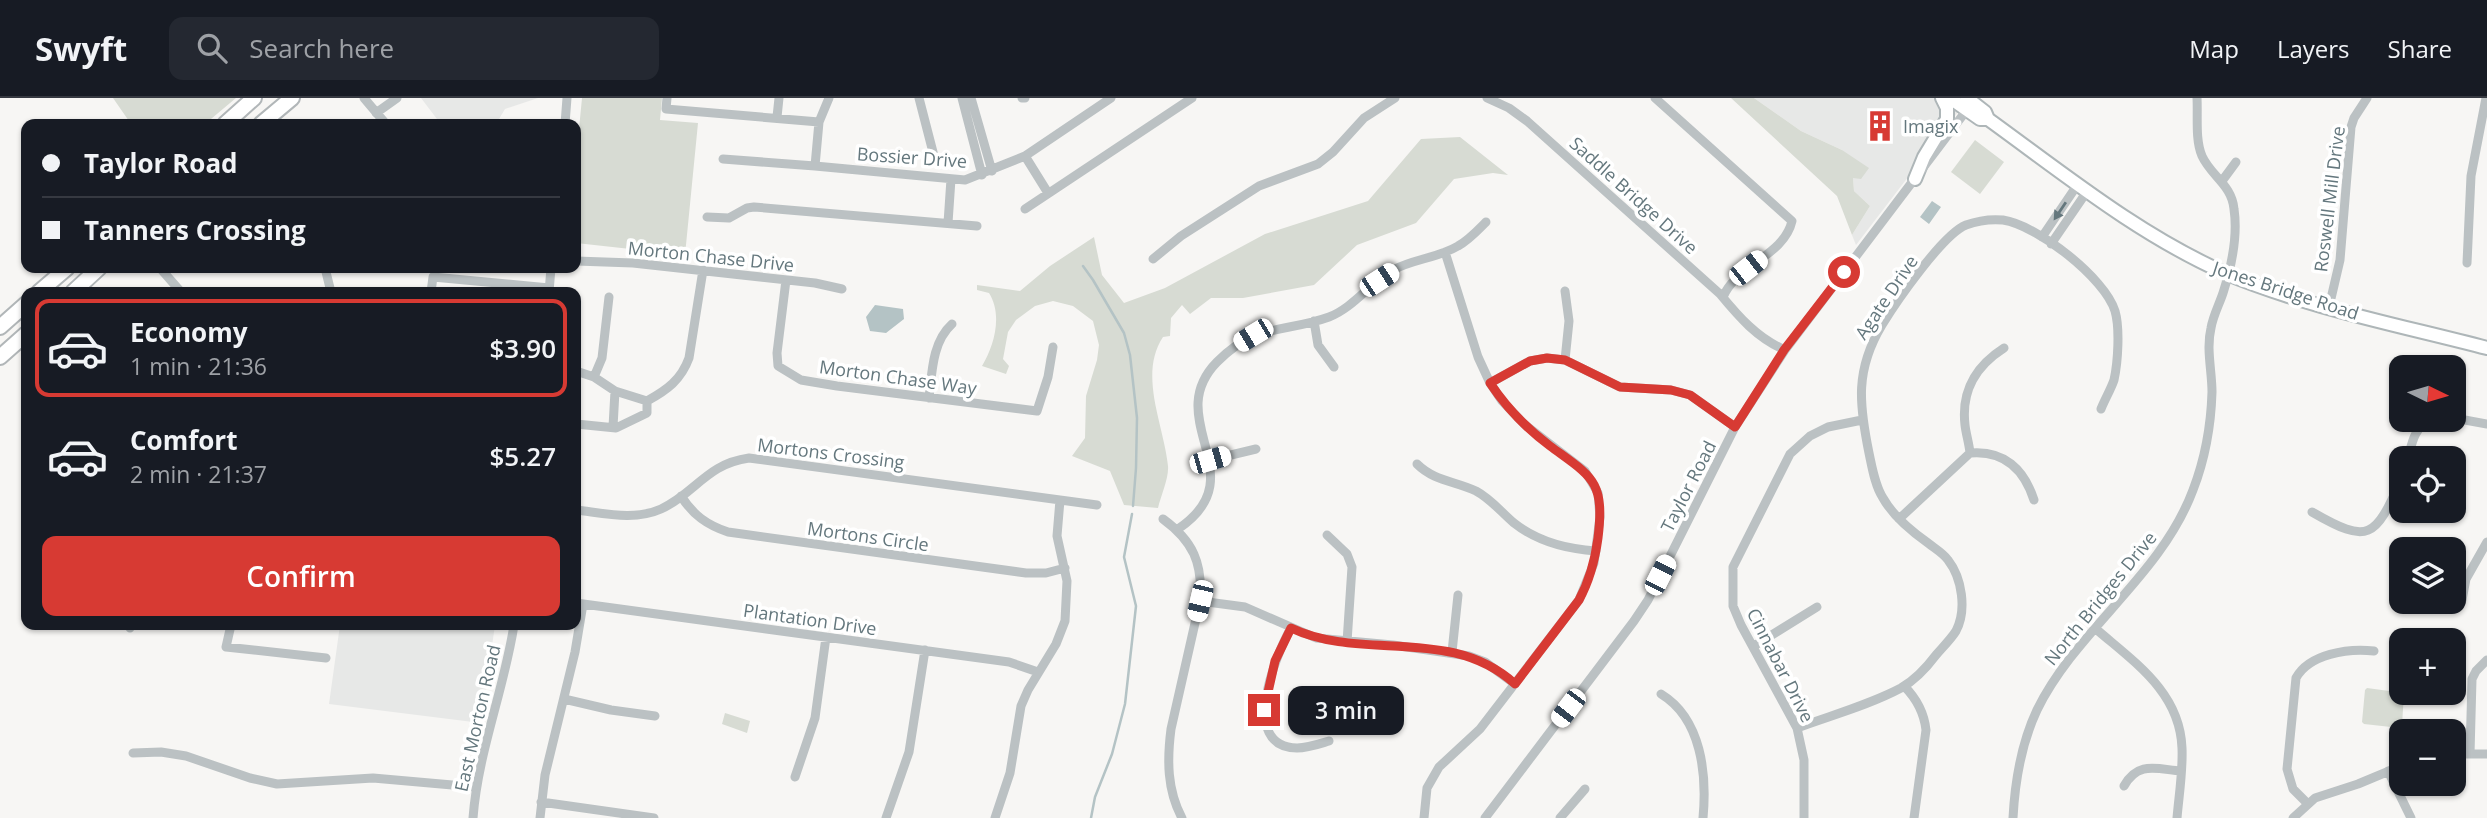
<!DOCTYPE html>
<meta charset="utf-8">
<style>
:root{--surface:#171b24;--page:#242831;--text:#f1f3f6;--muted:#9ea1a6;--line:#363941;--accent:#d73a33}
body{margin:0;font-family:"Open Sans",sans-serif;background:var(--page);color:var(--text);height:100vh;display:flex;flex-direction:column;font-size:26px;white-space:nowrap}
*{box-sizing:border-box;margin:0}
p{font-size:23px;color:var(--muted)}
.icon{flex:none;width:38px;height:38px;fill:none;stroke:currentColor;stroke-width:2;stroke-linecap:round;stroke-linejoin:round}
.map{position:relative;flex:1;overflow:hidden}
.drawer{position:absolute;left:21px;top:189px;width:560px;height:343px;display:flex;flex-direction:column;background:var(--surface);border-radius:14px;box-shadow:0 2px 5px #0004}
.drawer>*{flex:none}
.hud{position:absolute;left:21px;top:21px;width:560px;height:154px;border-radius:14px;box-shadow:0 2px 5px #0004;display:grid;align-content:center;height:154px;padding:0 21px;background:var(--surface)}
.needle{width:46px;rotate:95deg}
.fabs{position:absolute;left:2389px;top:257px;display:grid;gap:14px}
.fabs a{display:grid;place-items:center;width:77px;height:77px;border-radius:14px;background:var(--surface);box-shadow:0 2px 5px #0004;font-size:35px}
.end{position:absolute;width:32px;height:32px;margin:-16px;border:9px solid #d73a33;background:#fff;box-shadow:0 0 0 4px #fff}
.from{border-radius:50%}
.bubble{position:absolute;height:49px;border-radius:14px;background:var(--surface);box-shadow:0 2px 5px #0004;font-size:23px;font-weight:600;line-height:49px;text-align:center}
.car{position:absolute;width:21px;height:42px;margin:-21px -10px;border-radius:9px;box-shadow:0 0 5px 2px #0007;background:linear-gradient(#fff 24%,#345 0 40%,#fff 0 76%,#345 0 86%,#fff 0)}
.hud b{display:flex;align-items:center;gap:24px;height:66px;font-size:26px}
.hud b+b{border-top:2px solid var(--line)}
.hud i{width:18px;height:18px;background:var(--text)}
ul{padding:12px 0 0;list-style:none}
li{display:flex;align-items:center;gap:21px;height:98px;margin:0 14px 10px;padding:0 7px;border:4px solid transparent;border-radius:14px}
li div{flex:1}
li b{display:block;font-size:26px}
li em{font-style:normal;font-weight:600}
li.active{border-color:var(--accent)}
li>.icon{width:63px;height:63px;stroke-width:1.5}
.primary-button{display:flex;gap:14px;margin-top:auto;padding:14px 21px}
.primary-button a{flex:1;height:80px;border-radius:14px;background:var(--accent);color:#fff;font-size:28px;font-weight:600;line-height:80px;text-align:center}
header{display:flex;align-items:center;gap:42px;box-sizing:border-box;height:98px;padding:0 35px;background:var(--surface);border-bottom:2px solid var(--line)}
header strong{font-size:33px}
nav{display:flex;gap:38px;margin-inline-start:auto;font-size:24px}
.search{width:490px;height:63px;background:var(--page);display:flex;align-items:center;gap:18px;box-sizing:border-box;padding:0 24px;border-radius:14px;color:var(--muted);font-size:26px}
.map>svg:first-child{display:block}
.built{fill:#e7e8e7}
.green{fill:#d7dbd3}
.water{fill:#b4c3c5}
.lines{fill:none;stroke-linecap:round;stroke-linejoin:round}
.stream{stroke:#b4c3c5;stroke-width:2.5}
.secondary-casing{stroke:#aeb6b8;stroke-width:16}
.trunk-casing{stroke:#b1b6b8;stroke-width:18}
.minor{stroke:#bbc1c3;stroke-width:9}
.secondary{stroke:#fff;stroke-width:12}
.trunk{stroke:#fff;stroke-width:14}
.oneway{fill:#64777d}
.route{stroke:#d73a33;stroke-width:9}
.labels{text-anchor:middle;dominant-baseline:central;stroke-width:7;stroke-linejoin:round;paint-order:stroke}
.poi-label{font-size:18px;fill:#64777d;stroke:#fff;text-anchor:start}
.street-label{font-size:18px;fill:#64777d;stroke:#fff}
</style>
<header>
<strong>Swyft</strong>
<div class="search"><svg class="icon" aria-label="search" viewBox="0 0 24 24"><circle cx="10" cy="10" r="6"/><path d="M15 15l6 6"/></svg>Search here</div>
<nav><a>Map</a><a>Layers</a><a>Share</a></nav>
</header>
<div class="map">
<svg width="2487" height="720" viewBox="0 0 2487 720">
<rect width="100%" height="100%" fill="#f7f6f4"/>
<path class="built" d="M421 0H538L505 11 496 26 440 25Z
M1754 0H1955L1964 6 1856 147 1852 137 1870 108 1854 93 1853 80 1842 52 1801 33Z
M340 527H495L481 625 329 606Z"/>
<path class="green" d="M113 0H236L205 26H131Z
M582 0H662L660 22 698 25 685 157 576 145V62Z
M1731 0H1754L1801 33 1842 52 1869 70 1861 81 1853 80 1854 93 1870 108 1852 137 1837 98Z
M1460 39 1508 77 1493 75 1454 81 1416 125 1357 147 1314 187 1243 200H1211L1190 216 1182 207 1171 220 1170 238 1163 239C1138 277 1164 327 1168 368 1169 380 1161 397 1158 410L1124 407 1110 373 1072 358 1085 340 1086 298 1097 262 1099 247 1093 223 1073 208 1053 203 1035 208 1016 222 1008 234 1003 261 1009 268 1006 276 982 268C994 248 1003 217 989 195L977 192V187L1020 193 1050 168 1094 139 1102 177 1124 205 1165 190 1265 136 1368 103 1421 41Z
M1975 42 2004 64 1980 96 1951 74Z
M2367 590 2404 595 2402 627 2400 630 2364 626 2362 624 2365 592Z
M725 615 750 623 747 635 722 626Z"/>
<path class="water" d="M1932 103 1941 109 1929 126 1920 119Z
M875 207 903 211 904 221 886 235 870 233 866 219Z"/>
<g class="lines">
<path class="stream" d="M1083 168 1093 182 1124 235 1130 257 1137 320 1136 370 1133 408
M1091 720 1095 699 1112 656 1125 606 1136 508 1124 459 1132 416"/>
<defs>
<path id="secondary" d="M1950 0 1980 21H1988
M1967 0 1985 14 1988 21C2064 76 2139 137 2225 175 2305 209 2403 228 2487 250
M1915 81 1924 59 1947 21V10L1942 0"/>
<path id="trunk" d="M225 26 254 0
M261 26 292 0
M39 194 67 170
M73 194 99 170
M0 229 26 206
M0 259 26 236"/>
</defs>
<use href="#secondary" class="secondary-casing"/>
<use href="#trunk" class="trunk-casing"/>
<path class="minor" d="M364 0 386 26
M667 0 666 11 819 24 829 0
M919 0 934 58
M962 0 982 77
M971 0 992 73
M1022 0H1025
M1487 0 1509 10 1527 23 1720 196C1739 219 1757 240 1785 252
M1655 0 1792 123C1784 158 1736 167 1723 199
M376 15 397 0
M777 19 779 0
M819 24 815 68 965 82 1025 58 1111 0
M565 26 567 0
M1025 58 1048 95
M723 61 815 68
M2222 83 2236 64
M1025 111 1192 0
M707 119 729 120 747 110 754 109 977 128
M948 125 951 81
M2042 139 2078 86
M2051 146 2088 92
M1153 161 1181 138 1259 88 1318 66 1333 54 1364 20 1395 0
M576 163 633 165 815 185 842 191
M2467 165 2471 78 2486 0
M160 170 181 194
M325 170 331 194
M786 182 777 255 778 268 801 282 837 288 1037 313 1048 279 1053 249
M431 194 433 179 549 190
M549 194 551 170
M2329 209 2340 162 2351 29 2354 20 2367 0
M1314 223 1318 247 1334 269
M1565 262 1569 223 1565 193
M576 273 594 279 615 293 647 303
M594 279 602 260 609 199
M1490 285 1530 263 1547 260 1565 262 1620 289 1671 292 1690 297 1735 329
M929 300C932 275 932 244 952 226
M647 303C667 292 681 282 689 260L703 172
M2454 320 2487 326
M576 326 616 330 647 315V303
M613 329 615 293
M1970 355C1969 345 1966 336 1965 327 1961 292 1976 268 2004 250
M2408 360C2412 345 2414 330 2430 322
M1210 362 1256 351
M1417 366C1434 383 1455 383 1476 393 1491 401 1501 414 1514 425 1538 444 1566 451 1596 453
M681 398C693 417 707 427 728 434L1026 475H1046L1065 470
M576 412C603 415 635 423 661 411 696 395 706 366 749 360L1097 407
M2312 414C2369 447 2375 440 2401 382
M1163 421C1193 443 1203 465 1200 503L1171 631C1167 662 1167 692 1182 720
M1899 421 1970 355C2004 352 2024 371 2034 402
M1178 431C1257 378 1160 322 1217 264 1255 225 1285 235 1329 219 1353 210 1370 185 1393 172 1413 161 1438 160 1458 148 1469 142 1477 133 1486 124
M1327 437 1347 456 1352 469 1347 544
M2462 502 2466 481 2487 444
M1200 503 1245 509 1316 540 1393 547 1469 558 1485 564 1515 586
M576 505 1009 564 1038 574
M231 527 226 549 326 560
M130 530V527
M1291 530C1276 556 1238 649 1297 650 1308 650 1319 646 1329 643
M2096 531C2134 564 2180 594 2182 650 2183 673 2179 697 2177 720
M1754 548 1817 509
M1452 554 1458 497
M1904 588C1917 601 1924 614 1926 632L1914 720
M1661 596C1702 621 1707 677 1703 720
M564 601 611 612 655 618
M1797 630C1832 617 1869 607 1901 590 1915 582 1927 569 1936 557 1942 550 1951 541 1956 533 1967 512 1962 480 1948 462 1943 455 1934 450 1928 445 1911 433 1893 418 1883 400 1875 388 1872 369 1869 355 1859 306 1855 272 1882 227 1896 204 1943 136 1966 127 1977 123 1992 121 2003 122 2037 127 2105 180 2115 213 2120 230 2118 264 2114 282 2111 291 2105 301 2101 311
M133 655 161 654 186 658 250 680 277 686 373 680 475 689
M2454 656H2487
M2470 656 2472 581 2476 573 2487 562
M2388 673 2411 720
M795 679 815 620 826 539
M2124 688C2138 663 2156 671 2181 673
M541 704 654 720
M2307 705 2293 691 2287 671 2296 580C2309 556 2348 550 2374 553
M473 720C478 654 504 592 514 527
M540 720 545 677 575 554 583 506
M886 720 909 654 925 552
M995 720 1010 675 1021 608 1028 592 1056 546 1065 523 1067 483 1057 438 1060 402
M1424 720 1427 690 1439 669 1480 631 1579 502 1594 465 1600 419 1598 395 1585 373 1524 326 1502 303 1490 285 1478 259 1445 154
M1485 720 1634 523 1648 502 1735 329 1785 252 1969 9
M1560 720 1585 691
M1804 720V662L1797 630 1741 527 1733 508V469L1790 356 1810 338 1828 329 1862 322
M2013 720C2015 682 2021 646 2037 612 2076 532 2161 478 2193 392 2205 361 2211 327 2212 294 2212 273 2206 251 2211 230 2213 218 2219 207 2223 195 2231 170 2238 138 2234 111 2232 87 2211 78 2202 58 2195 42 2198 18 2197 0
M2293 720 2315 700 2358 686 2401 668"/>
<use href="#secondary" class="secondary"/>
<use href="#trunk" class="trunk"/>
</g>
<defs><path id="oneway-solid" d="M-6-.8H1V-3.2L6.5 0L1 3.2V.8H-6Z" transform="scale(1.75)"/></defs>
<use class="oneway" href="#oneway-solid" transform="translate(2060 113) rotate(124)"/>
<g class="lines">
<path class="route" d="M1264 612 1275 563 1291 530C1363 564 1450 527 1515 586L1579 502C1590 482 1595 462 1598 440 1605 382 1592 379 1550 348 1526 330 1506 309 1490 285L1530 263 1547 260 1565 262 1620 289 1671 292 1690 297 1735 329 1784 252 1844 174"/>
</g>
<defs>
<symbol id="building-bare" viewBox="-9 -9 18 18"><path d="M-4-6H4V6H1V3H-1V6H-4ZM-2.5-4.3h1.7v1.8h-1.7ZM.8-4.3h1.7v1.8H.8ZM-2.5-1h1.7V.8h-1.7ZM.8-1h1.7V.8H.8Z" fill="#d73a33" stroke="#fff" stroke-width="2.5" paint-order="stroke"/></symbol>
</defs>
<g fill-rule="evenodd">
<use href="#building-bare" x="1858" y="6" width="44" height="44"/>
</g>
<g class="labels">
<g class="poi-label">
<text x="1903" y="28">Imagix</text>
</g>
<g class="street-label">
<text transform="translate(912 59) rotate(4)">Bossier Drive</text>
<text transform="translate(1634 97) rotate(42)">Saddle Bridge Drive</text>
<text transform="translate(2329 101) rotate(-83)">Roswell Mill Drive</text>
<text transform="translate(711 158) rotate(6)">Morton Chase Drive</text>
<text transform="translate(2286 192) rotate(18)">Jones Bridge Road</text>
<text transform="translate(1886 199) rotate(-56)">Agate Drive</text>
<text transform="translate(898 279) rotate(8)">Morton Chase Way</text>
<text transform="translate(831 355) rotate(7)">Mortons Crossing</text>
<text transform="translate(1688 388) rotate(-63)">Taylor Road</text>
<text transform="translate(868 438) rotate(8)">Mortons Circle</text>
<text transform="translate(2100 500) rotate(-51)">North Bridges Drive</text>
<text transform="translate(810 521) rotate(8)">Plantation Drive</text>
<text transform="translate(1781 567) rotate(63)">Cinnabar Drive</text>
<text transform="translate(477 620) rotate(-77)">East Morton Road</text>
</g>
</g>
</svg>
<div class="fabs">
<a><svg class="needle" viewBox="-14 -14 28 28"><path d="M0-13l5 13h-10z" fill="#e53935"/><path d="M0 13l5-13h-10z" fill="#9ea1a6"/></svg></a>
<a><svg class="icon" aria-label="locate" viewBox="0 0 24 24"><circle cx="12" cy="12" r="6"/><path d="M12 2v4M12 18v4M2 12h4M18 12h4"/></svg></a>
<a><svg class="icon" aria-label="layers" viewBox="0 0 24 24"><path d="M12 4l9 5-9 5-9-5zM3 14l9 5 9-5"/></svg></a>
<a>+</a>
<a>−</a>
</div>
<i class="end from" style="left:1844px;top:174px"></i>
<i class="end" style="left:1264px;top:612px"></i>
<div class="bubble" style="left:1288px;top:588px;width:116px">3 min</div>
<i class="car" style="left:1748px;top:170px;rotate:52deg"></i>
<i class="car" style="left:1379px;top:182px;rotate:57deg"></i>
<i class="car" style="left:1253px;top:237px;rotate:239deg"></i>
<i class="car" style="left:1210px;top:362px;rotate:74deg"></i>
<i class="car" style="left:1660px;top:477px;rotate:27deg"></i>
<i class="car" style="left:1200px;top:503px;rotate:193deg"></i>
<i class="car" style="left:1568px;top:610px;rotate:217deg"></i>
<div class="hud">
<b><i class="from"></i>Taylor Road</b>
<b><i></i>Tanners Crossing</b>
</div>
<section class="drawer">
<ul>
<li class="active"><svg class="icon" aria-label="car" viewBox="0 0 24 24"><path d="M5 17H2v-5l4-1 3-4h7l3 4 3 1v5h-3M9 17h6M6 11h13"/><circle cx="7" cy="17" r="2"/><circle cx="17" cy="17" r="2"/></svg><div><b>Economy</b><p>1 min · 21:36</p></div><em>$3.90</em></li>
<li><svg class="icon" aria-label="car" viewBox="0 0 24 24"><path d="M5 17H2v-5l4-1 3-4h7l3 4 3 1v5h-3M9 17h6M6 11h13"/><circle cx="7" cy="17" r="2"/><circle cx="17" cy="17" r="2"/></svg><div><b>Comfort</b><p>2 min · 21:37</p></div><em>$5.27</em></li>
</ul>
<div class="primary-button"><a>Confirm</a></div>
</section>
</div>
